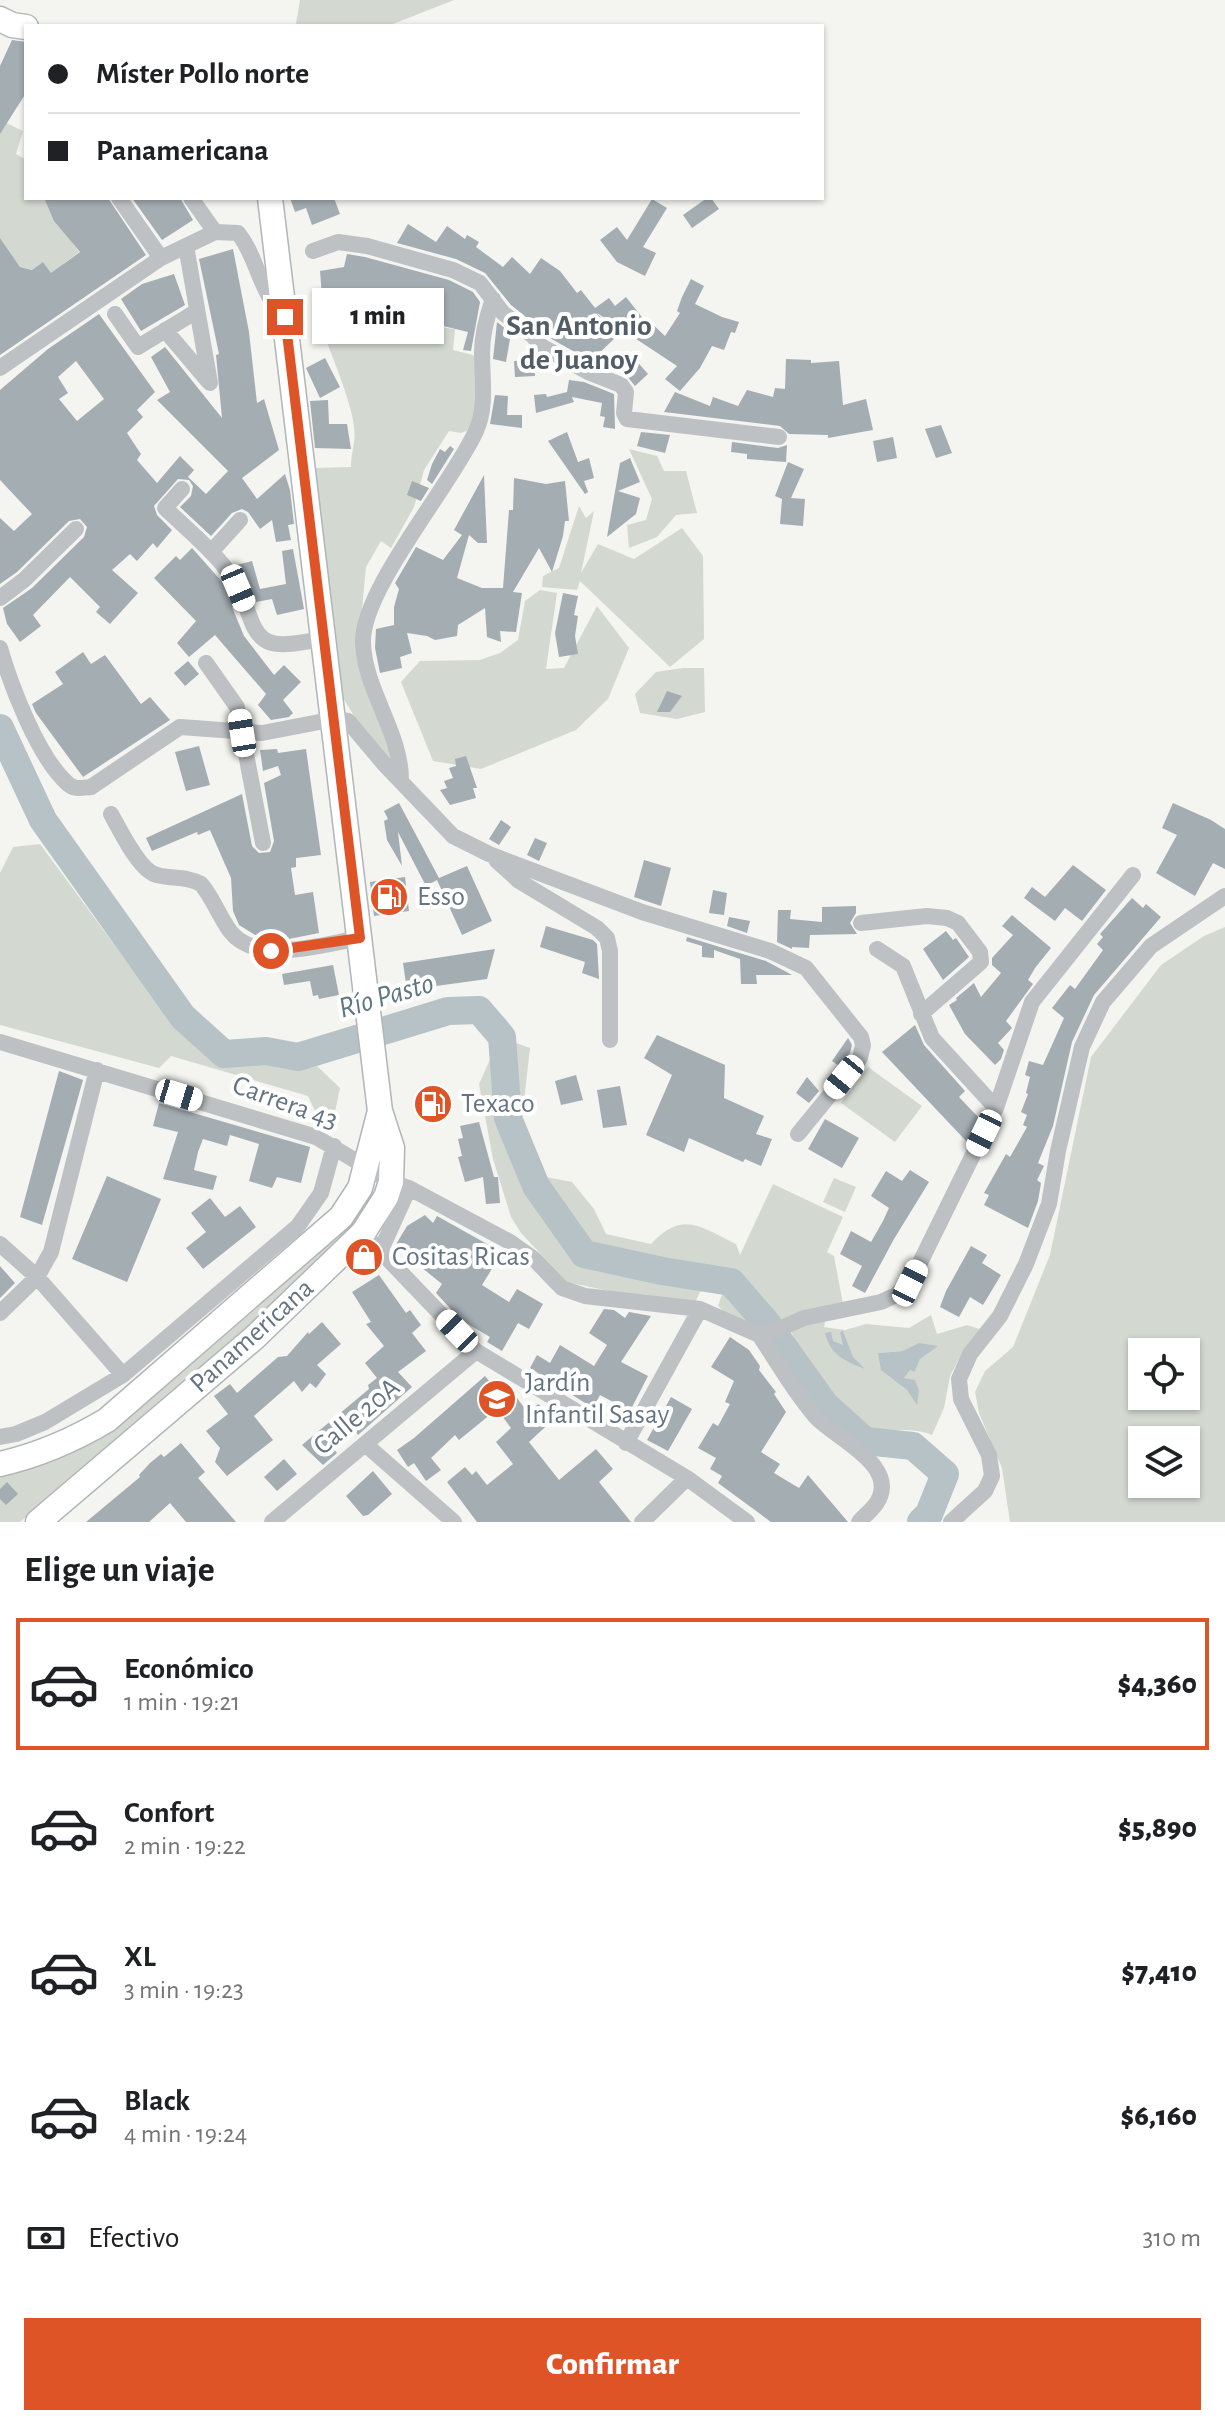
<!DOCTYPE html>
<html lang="es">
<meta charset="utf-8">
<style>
:root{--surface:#fff;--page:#f6f6f6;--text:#202124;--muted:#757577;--line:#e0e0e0;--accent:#df5426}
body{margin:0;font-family:"Alegreya Sans",sans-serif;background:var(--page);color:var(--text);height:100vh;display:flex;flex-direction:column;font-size:30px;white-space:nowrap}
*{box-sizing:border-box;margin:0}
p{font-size:26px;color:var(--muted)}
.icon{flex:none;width:44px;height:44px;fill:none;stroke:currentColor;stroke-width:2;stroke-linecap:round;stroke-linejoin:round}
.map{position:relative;height:1522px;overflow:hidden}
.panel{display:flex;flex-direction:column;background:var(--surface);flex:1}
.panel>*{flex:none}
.hud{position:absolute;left:24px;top:24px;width:800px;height:176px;border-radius:0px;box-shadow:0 2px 6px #0004;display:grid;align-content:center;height:176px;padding:0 24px;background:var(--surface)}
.tools{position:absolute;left:1128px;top:1338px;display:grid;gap:16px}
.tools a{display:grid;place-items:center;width:72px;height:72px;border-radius:0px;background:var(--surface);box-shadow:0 2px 6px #0004;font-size:40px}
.end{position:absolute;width:36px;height:36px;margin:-18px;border:10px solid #df5426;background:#fff;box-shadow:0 0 0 4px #fff}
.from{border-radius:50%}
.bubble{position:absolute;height:56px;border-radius:0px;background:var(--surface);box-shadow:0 2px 6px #0004;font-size:26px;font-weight:800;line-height:56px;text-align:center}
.car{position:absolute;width:24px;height:48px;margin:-24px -12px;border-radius:10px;box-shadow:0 0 6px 2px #0007;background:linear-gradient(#fff 24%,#345 0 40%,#fff 0 76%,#345 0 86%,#fff 0)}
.hud b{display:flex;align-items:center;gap:28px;height:76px;font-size:30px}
.hud b+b{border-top:2px solid var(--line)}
.hud i{width:20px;height:20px;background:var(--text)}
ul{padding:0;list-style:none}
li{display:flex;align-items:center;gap:24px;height:132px;margin:0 16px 12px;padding:0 8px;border:4px solid transparent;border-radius:0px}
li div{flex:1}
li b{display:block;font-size:30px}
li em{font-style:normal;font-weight:800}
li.active{border-color:var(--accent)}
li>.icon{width:72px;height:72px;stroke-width:1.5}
h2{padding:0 24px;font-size:36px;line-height:96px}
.pay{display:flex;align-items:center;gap:20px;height:88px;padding:0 24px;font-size:30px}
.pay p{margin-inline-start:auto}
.button{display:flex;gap:16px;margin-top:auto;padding:16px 24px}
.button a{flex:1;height:92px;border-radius:0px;background:var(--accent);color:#fff;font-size:32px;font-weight:800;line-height:92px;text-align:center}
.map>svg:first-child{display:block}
.green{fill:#d3d9d0;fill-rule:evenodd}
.water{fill:#b7c2c7}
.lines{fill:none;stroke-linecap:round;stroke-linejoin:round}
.river{stroke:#b7c2c7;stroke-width:28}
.building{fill:#a4adb2;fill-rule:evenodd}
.primary-casing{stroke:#b0b5b8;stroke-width:27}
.minor{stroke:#bdc1c4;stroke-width:16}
.primary{stroke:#fff;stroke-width:24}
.route{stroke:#df5426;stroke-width:10}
.labels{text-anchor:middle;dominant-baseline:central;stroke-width:8;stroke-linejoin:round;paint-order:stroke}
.poi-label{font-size:28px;fill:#647481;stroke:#fff;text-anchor:start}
.street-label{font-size:28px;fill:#647481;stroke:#fff}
.neighbourhood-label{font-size:30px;font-weight:bold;fill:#525d66;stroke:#fff}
.water-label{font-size:30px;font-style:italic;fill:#5f767f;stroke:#fff}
</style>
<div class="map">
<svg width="1225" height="1522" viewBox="0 0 1225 1522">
<rect width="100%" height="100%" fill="#f4f4f0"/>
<path class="green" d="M300 0H454L393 24H296Z
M0 120 23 131 16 154 25 159 26 163V198H44L51 213 79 252 63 264 79 283 64 292 43 262 32 270 20 267 0 238Z
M351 316 455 329 453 350 473 355C486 377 476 406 471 429L461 433 449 431 424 470 414 507 391 548 381 541 366 567 360 630 398 764 375 750 343 698 314 468 351 467C351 457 353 451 354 442 359 419 335 365 327 342L347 340 353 333Z
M629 449 657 456 664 471H686L697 513 676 515 657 537 629 548 627 525 646 520 652 499Z
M579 506 586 518 594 511 581 573 598 544 634 559 682 528 703 556 704 639 670 667 580 581 577 590 542 587 543 576 559 568Z
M540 590 557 593 546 669 564 668 597 606 629 648 608 699 576 730 481 769 433 761 401 682 420 661 480 660 500 653 518 640 525 601Z
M683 668H704L705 712 677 719 640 713 635 694 656 672Z
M40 844 175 1027 220 1066 270 1064 302 1070 317 1066 340 1088 334 1117 315 1111 308 1096 171 1056 159 1068 0 1025V873L13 847Z
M1225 927V1522H1010L1002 1468 979 1413 975 1392 985 1371 1013 1347 1050 1255 1091 1057 1161 965 1204 936ZM1142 1352H1186V1396H1142ZM1142 1440H1186V1484H1142Z
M516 1043 530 1048 522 1119 529 1144 546 1177 572 1182 594 1209 606 1234 651 1244C683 1210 700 1227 736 1244L740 1255 773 1184 843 1217 827 1252 834 1256 843 1304 828 1309 824 1327 845 1330 866 1324 909 1328 931 1315 937 1334 967 1325 992 1333 962 1353 950 1376 944 1408 932 1435C912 1427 891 1432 870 1429 845 1425 809 1374 799 1352 795 1343 792 1333 789 1323L763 1335 733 1320 718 1306 725 1286 706 1279 694 1305 651 1300 567 1282 521 1233 511 1217 493 1159 479 1084 493 1053ZM903 1351 920 1359 915 1372 910 1369 903 1379 917 1404 907 1390 888 1374 878 1353Z
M868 1067 922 1106 895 1142 841 1103Z
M834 1178 856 1187 845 1212 823 1202Z
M364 1204 355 1224 338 1245 264 1319 20 1522H0V1472L23 1467 255 1302Z"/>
<path class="water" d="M843 1331 853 1357 865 1369C845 1361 831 1356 825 1333L831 1332 833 1341 843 1345 840 1332Z
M919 1343 938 1346 920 1359 915 1372 910 1370 904 1378 915 1380 919 1390 917 1405 907 1390 881 1370 878 1353 903 1351Z"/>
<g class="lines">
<path class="river" d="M0 728 43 820 183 1017 224 1054 266 1051 298 1057 448 1011 479 1010 502 1037 508 1118 536 1186 584 1254 662 1271 731 1282 765 1321 825 1405 865 1441 913 1446 945 1474 929 1514 921 1522"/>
</g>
<path class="building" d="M12 40 26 42V93L0 134V66Z
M44 198H108L146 255 0 355V238L20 267 32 270 43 262 51 273 80 252 54 221Z
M132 198H180L193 220 162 240Z
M290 198H334L340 214 312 225 306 208 295 212Z
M707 198H711L719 209 692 228 683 215Z
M652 199 667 208 643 247 656 253 645 276 617 262 600 240 617 227 627 240Z
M408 224 436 242 447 226 465 239 467 235 479 242 476 247 503 267 512 257 530 274 541 258 560 271 577 293 581 290 595 308 609 298 615 306 626 297 645 321 647 319 665 336 680 313 677 311 682 297 691 279 704 286 695 304 722 317 739 322 735 333 731 332 724 350 712 346 700 368 680 391 665 379 677 366 597 313 616 337 591 361 548 337 540 328 511 305 485 273 456 259 397 243Z
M233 249 249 332 257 403 264 399 279 450 242 478 257 499 285 474 290 490 294 524 288 525 291 540 276 542 272 520 260 529 248 512 242 509 232 513 211 536 180 507 191 496 193 486 189 480 178 479 154 506 157 515 172 530 157 548 153 543 137 561 130 554 112 570 138 593 110 624 96 612 100 607 70 577 33 615 41 626 20 642 7 624 3 608 32 588 84 537 87 527 80 519 69 521 17 572 0 584V518L14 531 32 514 0 480V390L48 349 99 314 155 392 137 410 143 417 127 433 141 454 137 460 157 483 180 456 194 470 188 477 206 494 228 471 157 400 170 392 151 357 165 347 222 418 216 355 219 354 199 259ZM76 361 104 399 77 421 59 399 68 393 58 377Z
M347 254 365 257 449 280 473 292 480 302 471 351 463 350 468 332 344 302 349 326 333 329 326 295 322 296 320 271 344 267Z
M174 274 185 305 141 331 121 299 142 284Z
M497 322 511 333 506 362 493 359Z
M633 357 648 374 635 386 626 375 616 371Z
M325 358 340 387 320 398 306 368Z
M786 359 811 360V363L839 361 843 405 866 399 873 430 828 438V435L789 434 780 426 664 412 675 392 710 406 713 397 738 406 747 390 773 397 775 388 785 389Z
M534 360 535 376 515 377 514 361Z
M569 380 584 382 614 394 615 429 603 427 605 417 600 416 602 403 572 397 574 402 536 413 534 395 546 394 547 397 567 392Z
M495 395 508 396 507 415H522V428L490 424Z
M328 400 329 424H347L351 449 315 448 310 401Z
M941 425 952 453 936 458 925 429Z
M567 432 578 462 589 458 594 478 584 481 588 492 585 494 548 441Z
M641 432 670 435 665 453 637 446Z
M893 437 897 458 877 462 873 441Z
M732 442 778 448 787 445 786 462 747 459V454L731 452Z
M450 446 454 449 432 484 427 480 432 464 440 449 445 452Z
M630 458 640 482 618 491 640 498 636 514 607 537 620 463Z
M788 462 804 469 791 498 805 499 803 526 780 524 782 499 775 496Z
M484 475 487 543H478L469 535 457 578 482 588H503L509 510H513L514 478 546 484 565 481 569 521H565L563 536 552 572 539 548 513 592 522 593 516 632 500 631 501 642 487 637 485 608 458 625 457 636 435 640 427 636 407 633 412 653 400 657 402 668 380 673 375 648 376 629 394 625V607L399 589 395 583 416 547 443 560 462 535 454 530Z
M412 481 429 488 421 501 407 495Z
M192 548 224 584 232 601 235 607H232L244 636 274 675 284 665 301 682 283 700 293 713 289 717 271 720 258 705 266 694 215 635 189 657 177 643 196 621 154 578 176 556 180 560Z
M293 549 304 609 277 615 272 599 256 602 250 585 237 565 252 561 260 589 286 584 282 551Z
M563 593 578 596 574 615 578 616 575 636 578 654 559 657 555 633Z
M83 652 91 664 105 655 141 704 150 697 170 720 83 777 36 713 32 704 63 684 55 672Z
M188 661 199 674 185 686 174 673Z
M667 691 682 696 670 712H657Z
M199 746 210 785 186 791 175 752Z
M277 749 278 753 306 749 321 855 296 858V867L291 868 295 895 313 892 319 933 289 939H274L261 931 257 936 239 925 233 911 231 878 210 830 198 835 197 832 152 851 146 838 242 794 252 846 259 853 270 852 274 841 264 783 281 775 278 766 263 771 260 750Z
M466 756 477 788H473L476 798 450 805 440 790 447 788 444 781 453 778 449 768 456 766 455 759Z
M399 803 439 878 467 866 492 921 462 935 437 880 426 886 398 832 402 866 387 840 384 821 388 819 384 811Z
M1173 803 1211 820 1225 829V869L1213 863 1195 896 1156 873 1177 835 1162 828Z
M501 820 511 827 499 845 489 839Z
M535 838 547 843 539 861 527 855Z
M644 860 671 868 661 906 634 897Z
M1073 865 1106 890 1082 921 1065 908 1055 921 1024 898 1032 887 1045 897Z
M405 877 409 911 374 916 370 882Z
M713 890 727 893 724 915 709 913Z
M1132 898 1143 908 1146 904 1161 917 1094 995 1072 1042 1053 1126 1038 1163 1044 1166 1037 1180 1041 1183 1038 1201 1028 1228 984 1205 989 1195 984 1193 1006 1154 1010 1157 1027 1127 1023 1125 1027 1115 1021 1112 1028 1094 1026 1093 1030 1077 1025 1075 1029 1061 1043 1065 1064 1018 1052 1008 1070 985 1075 989 1103 950 1097 944 1103 937 1100 934Z
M856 906V913L850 923 857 934 810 935 809 948 792 947V949L777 942 778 910H791L790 919 822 922V907Z
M1012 915 1051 948 1035 968 1028 980 1033 984 1006 1021 1012 1028 998 1043 1004 1050 1001 1059 995 1065 965 1034 949 1005 957 1000 956 998 974 983 981 997 1001 973 992 965V958L1013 935 1002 926Z
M729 917 750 921 747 933 727 926Z
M546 926 593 940 597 944 599 979 582 973 585 962 540 947Z
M946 931 953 940 956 938 969 957 943 980 923 949Z
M687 937 766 961 792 975H756L757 984H741L740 959 714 950V958L702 957V946L686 941Z
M495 949 487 979 407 990 403 963Z
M333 965 339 995 319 999 318 995 313 996 310 981 284 985 282 974Z
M915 1025 924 1045 965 1091 959 1097 979 1118 967 1142 882 1052Z
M657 1035 725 1065 724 1098 764 1116 756 1134 772 1139 761 1166 745 1159 743 1162 689 1138 684 1152 646 1135 672 1075 644 1058Z
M848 1038 852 1045 850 1053 839 1066 832 1061Z
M59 1071 83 1080 42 1225 20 1217Z
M576 1075 583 1100 561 1105 555 1081Z
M807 1077 819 1091 809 1103 796 1093Z
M620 1086 627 1125 603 1128 597 1090Z
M159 1103 310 1147 301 1183 277 1177 272 1188 249 1181 259 1144 230 1135 227 1146 203 1139 198 1152 194 1170 217 1176 213 1190 163 1179 178 1132 153 1126Z
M825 1119 859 1138 842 1168 808 1149Z
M479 1122 494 1177H498L500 1203 486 1204 483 1177 465 1182 458 1157 462 1156 458 1139 463 1138 460 1126Z
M910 1170 929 1182 894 1239 865 1293 852 1286 862 1266 840 1254 851 1231 871 1242 883 1221 889 1208 871 1196 886 1171 902 1181Z
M107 1176 161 1199 127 1282 72 1259Z
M210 1198 225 1217 240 1206 256 1227 203 1269 186 1248 206 1232 191 1213Z
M425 1215 433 1223 437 1216 496 1249 487 1264 493 1267 482 1285 509 1302 517 1289 543 1304 529 1329 518 1323 502 1351 487 1342 490 1337 461 1320 436 1293 442 1284 395 1246 407 1226Z
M971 1246 987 1255 982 1263 1001 1275 983 1305 970 1297 959 1317 940 1307 946 1291Z
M0 1266 15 1283 0 1298Z
M379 1275 406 1313 410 1310 421 1325 412 1333 426 1351 398 1372 412 1387 358 1435 352 1427 332 1440 334 1443 331 1446 337 1453 323 1465 302 1445 369 1389 368 1385 377 1378 365 1363 384 1346 366 1324 371 1322 352 1292Z
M604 1309 614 1310 625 1318 629 1312 651 1316 621 1362 648 1376 630 1411 600 1395 593 1408 530 1368 537 1355 550 1363 560 1345 594 1366 607 1345 589 1333Z
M322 1322 341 1344 317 1365 326 1374 316 1388 310 1383 302 1392 294 1381 254 1416 273 1440 227 1476 215 1462 220 1448 206 1431 228 1414 214 1396 230 1384 237 1393 278 1357 287 1356 308 1332 309 1334Z
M730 1337 749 1350 760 1366 759 1370 776 1392 774 1394 786 1412 761 1452 780 1464 774 1473 799 1488 808 1475 848 1522H771L718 1483 722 1476 710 1469 716 1458 698 1448 713 1423 718 1426 730 1404 725 1402 734 1381 711 1367Z
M485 1376 500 1394 509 1387 528 1413 538 1404 556 1417 529 1442 559 1480 596 1449 613 1469 599 1482 631 1522H477L447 1482 465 1467 472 1475 476 1471 487 1485 513 1464 496 1442 511 1428 497 1409 459 1440 455 1435 431 1458 441 1470 426 1481 414 1463 408 1467 397 1450 414 1438Z
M671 1397 692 1409 668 1451 647 1440Z
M181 1443 205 1472 198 1478 236 1522H186L170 1503 149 1522H86L140 1477 139 1475 150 1463 161 1454 164 1457Z
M284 1459 297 1474 277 1491 264 1477Z
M373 1471 392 1494 368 1515 363 1516 346 1496Z
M7 1482 18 1494 6 1505 0 1499V1489Z"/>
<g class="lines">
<defs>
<path id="primary" d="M0 19 12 25 26 27
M0 1464C39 1455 72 1441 107 1420L341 1217 360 1188 380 1111
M38 1522 254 1338 363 1233 386 1197 391 1182 392 1148 380 1111 270 198"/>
</defs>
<use href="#primary" class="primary-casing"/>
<path class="minor" d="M119 198 161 258
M191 198 215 232
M186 246 210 383
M313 251 338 242 367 246 453 270 480 283 503 313 533 336 541 346 588 372 621 385 626 392 624 413 627 419 779 437
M115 314 138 347 197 311
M165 330 209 382
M0 368 161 258 215 232 238 233C258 258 259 292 284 316
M182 489 165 508C191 533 223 558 240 590 248 607 251 635 269 642 284 648 309 640 325 639
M211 552 240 520
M0 598 24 580 76 529
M0 648C11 686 38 757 67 783 74 790 81 788 91 787L180 727 262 733 335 719 348 721 385 765 453 836 489 854 642 912 770 951 806 968 861 1037 863 1045 860 1058 798 1134
M206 663 237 707 263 843
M401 782C402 733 365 692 363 643 361 590 451 486 476 431 487 407 482 378 482 353 482 334 487 316 493 299
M111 814C120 830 140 872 157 875 171 879 187 876 201 884 213 898 219 916 230 931 256 966 324 944 360 938
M496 860 519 881 597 928 607 938 610 951V1040
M861 923 927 916 947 918 958 923 980 952 981 962 921 1014
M877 949 903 966 932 1038 996 1108
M0 1042 316 1137 391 1182 409 1188 510 1242 534 1259 562 1288 585 1296 700 1309 759 1335 768 1334 804 1318 881 1302 896 1295 910 1283 996 1108 1032 1002 1133 875
M363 1233 476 1351 687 1478 747 1522
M0 1244 37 1277 123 1375
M380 1252 409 1188
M0 1313 37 1277 51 1252 97 1070
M759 1335C777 1361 795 1394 816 1417 835 1438 902 1466 876 1504 871 1511 864 1516 859 1522
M0 1437 16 1434 45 1422 123 1375 298 1226 321 1193 334 1146
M626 1443 700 1309
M365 1444 454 1522
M272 1522 476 1351
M642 1522 687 1478
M951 1522 985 1491 992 1476 989 1455 961 1399 959 1379 970 1354 1000 1316 1026 1264 1049 1204 1058 1151 1082 1047 1103 1002 1151 946 1225 896"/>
<use href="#primary" class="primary"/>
</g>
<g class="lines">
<path class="route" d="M271 951 360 938 285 317"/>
</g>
<defs>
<symbol id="fuel-disc" viewBox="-11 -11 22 22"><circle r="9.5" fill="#df5426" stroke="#fff"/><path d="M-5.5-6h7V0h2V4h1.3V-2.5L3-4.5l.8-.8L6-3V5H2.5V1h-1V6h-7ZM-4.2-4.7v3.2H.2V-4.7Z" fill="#fff"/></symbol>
<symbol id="shop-disc" viewBox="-11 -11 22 22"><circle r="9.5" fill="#df5426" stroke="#fff"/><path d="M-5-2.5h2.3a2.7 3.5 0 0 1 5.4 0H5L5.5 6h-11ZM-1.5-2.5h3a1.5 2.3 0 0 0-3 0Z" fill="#fff"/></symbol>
<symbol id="school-disc" viewBox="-11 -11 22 22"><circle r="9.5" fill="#df5426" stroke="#fff"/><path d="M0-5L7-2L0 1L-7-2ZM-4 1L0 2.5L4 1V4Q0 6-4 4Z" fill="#fff"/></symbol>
</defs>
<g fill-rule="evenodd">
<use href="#fuel-disc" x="367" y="875" width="44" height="44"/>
<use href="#fuel-disc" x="411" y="1082" width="44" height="44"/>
<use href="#shop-disc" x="342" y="1235" width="44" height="44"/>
<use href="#school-disc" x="475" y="1377" width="44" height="44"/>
</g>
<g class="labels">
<g class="poi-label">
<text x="417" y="897">Esso</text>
<text x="461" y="1104">Texaco</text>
<text x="392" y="1257">Cositas Ricas</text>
<text x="525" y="1383">Jardín<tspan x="525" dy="32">Infantil Sasay</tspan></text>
</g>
<g class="street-label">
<text transform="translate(285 1103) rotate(20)">Carrera 43</text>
<text transform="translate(252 1336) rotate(-42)">Panamericana</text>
<text transform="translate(357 1417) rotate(-40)">Calle 20A</text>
</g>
<g class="neighbourhood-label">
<text x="579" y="326">San Antonio<tspan x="579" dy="34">de Juanoy</tspan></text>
</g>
<g class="water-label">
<text transform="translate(386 996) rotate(-16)">Río Pasto</text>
</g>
</g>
</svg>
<div class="tools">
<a><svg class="icon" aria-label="locate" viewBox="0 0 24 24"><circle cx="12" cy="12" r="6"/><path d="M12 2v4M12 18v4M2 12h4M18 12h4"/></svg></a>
<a><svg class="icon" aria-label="layers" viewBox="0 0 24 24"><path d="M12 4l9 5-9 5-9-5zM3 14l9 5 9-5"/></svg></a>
</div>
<i class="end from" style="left:271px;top:951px"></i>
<i class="end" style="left:285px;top:317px"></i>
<div class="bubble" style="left:312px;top:288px;width:132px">1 min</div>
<i class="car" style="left:238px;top:588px;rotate:157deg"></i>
<i class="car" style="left:242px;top:733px;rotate:351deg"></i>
<i class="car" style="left:844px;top:1077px;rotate:219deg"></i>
<i class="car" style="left:179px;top:1095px;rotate:107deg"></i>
<i class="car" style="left:984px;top:1133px;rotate:206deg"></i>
<i class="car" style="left:910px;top:1283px;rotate:26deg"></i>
<i class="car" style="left:457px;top:1331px;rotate:316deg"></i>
<div class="hud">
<b><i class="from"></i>Míster Pollo norte</b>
<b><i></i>Panamericana</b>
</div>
</div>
<section class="panel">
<h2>Elige un viaje</h2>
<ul>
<li class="active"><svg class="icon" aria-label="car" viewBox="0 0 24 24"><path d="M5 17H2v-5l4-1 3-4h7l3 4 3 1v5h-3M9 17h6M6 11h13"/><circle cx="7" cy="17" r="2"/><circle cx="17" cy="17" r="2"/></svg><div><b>Económico</b><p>1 min · 19:21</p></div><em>$4,360</em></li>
<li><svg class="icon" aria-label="car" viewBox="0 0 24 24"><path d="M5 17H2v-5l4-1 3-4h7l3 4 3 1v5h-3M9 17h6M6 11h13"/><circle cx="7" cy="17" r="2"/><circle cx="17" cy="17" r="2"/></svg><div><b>Confort</b><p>2 min · 19:22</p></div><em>$5,890</em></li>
<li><svg class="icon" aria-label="car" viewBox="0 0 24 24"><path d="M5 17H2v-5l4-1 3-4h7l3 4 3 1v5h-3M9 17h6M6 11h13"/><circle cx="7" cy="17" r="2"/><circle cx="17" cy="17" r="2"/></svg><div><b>XL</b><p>3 min · 19:23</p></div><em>$7,410</em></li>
<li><svg class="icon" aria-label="car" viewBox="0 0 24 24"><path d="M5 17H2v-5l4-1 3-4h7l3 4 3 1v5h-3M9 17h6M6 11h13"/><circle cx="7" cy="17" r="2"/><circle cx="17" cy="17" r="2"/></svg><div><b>Black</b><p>4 min · 19:24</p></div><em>$6,160</em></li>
</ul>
<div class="pay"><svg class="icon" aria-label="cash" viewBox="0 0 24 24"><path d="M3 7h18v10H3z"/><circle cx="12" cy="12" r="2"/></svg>Efectivo<p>310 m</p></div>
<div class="button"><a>Confirmar</a></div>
</section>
